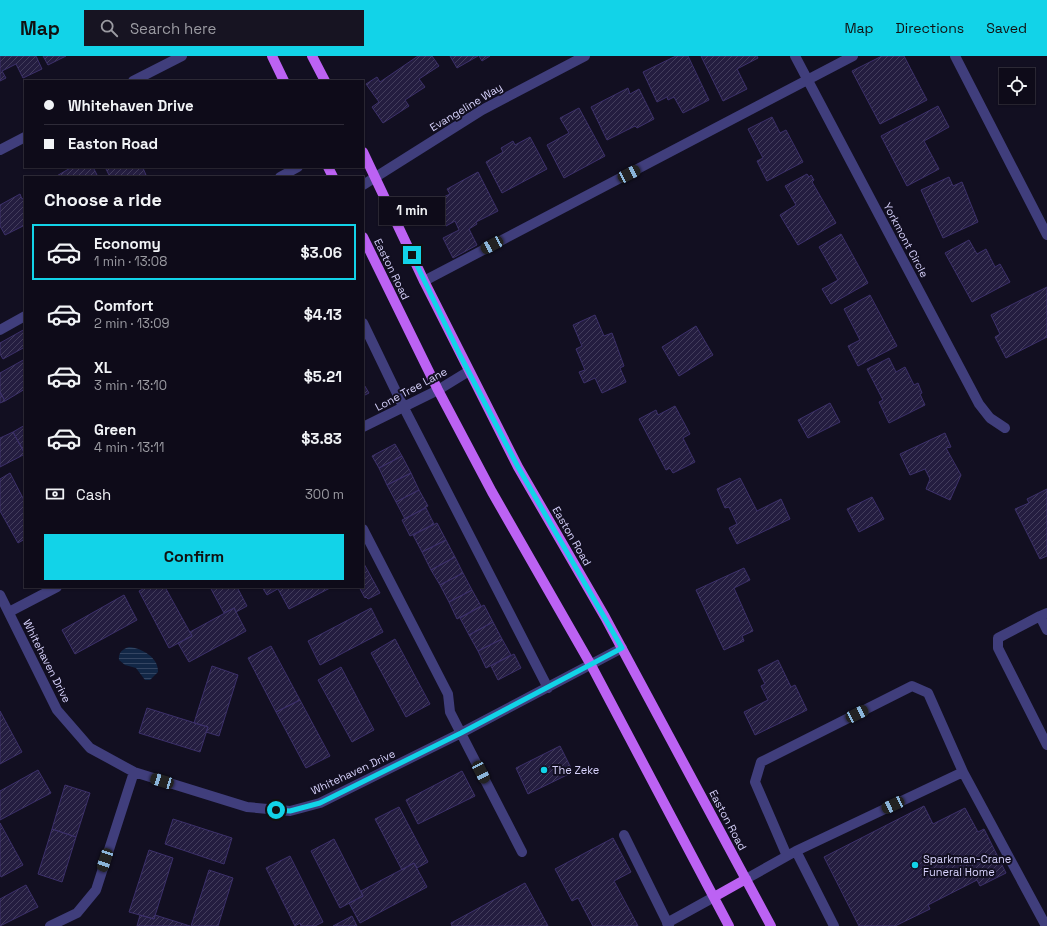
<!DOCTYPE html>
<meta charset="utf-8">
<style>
:root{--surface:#0e0b19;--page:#171422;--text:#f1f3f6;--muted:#9b9ba2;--line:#2e2b38;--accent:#12d3e8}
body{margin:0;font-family:"Space Grotesk",sans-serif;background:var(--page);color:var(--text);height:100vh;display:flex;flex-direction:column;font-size:15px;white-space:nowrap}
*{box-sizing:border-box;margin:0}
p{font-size:13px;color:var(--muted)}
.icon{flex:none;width:22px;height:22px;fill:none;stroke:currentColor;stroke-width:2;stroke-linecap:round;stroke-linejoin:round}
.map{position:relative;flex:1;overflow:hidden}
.panel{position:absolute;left:24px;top:120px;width:340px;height:412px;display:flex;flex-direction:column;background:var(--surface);border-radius:0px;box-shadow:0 1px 3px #0004,0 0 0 1px var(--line)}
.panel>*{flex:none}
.top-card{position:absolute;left:24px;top:24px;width:340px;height:88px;border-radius:0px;box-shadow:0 1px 3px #0004,0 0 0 1px var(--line);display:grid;align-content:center;height:88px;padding:0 20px;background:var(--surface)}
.controls{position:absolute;left:999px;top:12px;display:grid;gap:8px}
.controls a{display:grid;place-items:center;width:36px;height:36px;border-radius:0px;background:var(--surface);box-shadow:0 1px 3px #0004,0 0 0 1px var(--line);font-size:20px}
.end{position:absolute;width:18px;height:18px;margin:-9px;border:5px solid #12d3e8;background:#111;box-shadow:0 0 0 2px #111}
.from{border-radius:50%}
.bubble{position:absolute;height:28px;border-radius:0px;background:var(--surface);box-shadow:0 1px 3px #0004,0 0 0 1px var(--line);font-size:13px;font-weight:700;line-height:28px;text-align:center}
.car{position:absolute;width:12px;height:24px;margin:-12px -6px;border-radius:5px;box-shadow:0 0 3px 1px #0007;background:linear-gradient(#222 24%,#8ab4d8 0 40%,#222 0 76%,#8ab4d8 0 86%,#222 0)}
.top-card b{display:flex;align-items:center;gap:14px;height:38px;font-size:15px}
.top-card b+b{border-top:1px solid var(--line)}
.top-card i{width:10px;height:10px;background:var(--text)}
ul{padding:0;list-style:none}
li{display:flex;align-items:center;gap:12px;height:56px;margin:0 8px 6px;padding:0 12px;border:2px solid transparent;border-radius:0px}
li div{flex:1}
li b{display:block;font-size:15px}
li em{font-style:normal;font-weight:700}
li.active{border-color:var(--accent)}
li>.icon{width:36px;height:36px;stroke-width:1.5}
h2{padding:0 20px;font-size:18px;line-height:48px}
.pay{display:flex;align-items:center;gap:10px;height:44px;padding:0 20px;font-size:15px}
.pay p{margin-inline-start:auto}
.cta{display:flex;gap:8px;margin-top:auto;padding:8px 20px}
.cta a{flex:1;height:46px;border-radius:0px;background:var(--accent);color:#111;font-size:16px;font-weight:700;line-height:46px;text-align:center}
header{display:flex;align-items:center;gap:24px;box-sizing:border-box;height:56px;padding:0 20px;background:var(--accent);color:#111}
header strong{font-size:19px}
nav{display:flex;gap:22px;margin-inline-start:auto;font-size:14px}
.search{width:280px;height:36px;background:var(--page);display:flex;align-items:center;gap:10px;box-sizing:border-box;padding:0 14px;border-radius:0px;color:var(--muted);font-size:15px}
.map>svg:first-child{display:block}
.water{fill:url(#water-rules)}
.building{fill:url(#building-hatch);stroke:#3c306a}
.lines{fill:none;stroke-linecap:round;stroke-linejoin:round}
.minor{stroke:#403e7c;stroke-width:10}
.major{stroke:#bc62f3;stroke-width:10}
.route{stroke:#12d3e8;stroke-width:5}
.poi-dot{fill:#12d3e8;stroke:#120f21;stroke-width:1.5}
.labels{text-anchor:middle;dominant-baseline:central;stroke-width:4;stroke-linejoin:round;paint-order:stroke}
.street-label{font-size:11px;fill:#d7d2fc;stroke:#120f21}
.poi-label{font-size:11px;fill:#d7d2fc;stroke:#120f21;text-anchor:start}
</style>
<header>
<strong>Map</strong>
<div class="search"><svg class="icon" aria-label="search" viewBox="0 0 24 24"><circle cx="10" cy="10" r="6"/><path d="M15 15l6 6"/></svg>Search here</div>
<nav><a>Map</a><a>Directions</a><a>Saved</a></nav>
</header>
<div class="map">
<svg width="1047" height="870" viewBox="0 0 1047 870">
<defs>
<pattern id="water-rules" width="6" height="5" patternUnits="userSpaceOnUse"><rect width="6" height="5" fill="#122746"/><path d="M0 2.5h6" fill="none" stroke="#344562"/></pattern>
<pattern id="building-hatch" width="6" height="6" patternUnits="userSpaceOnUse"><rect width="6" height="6" fill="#241d40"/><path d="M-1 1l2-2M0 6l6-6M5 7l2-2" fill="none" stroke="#433d5c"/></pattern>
</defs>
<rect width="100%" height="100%" fill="#120f21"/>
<path class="water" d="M129 591C142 592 159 602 158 616L150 624H145L136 612 125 609 119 604C118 596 123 593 129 591Z"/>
<path class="building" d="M0 0H36L42 13 23 22 16 8 2 15 6 22 0 25Z
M43 0H66L48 9Z
M418 0H432L439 10 419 23 425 31 405 44 409 50 383 67 372 51 379 46 366 28 377 21 380 26Z
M450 0H478L457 12Z
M479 0H490L482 5Z
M676 0H688L709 44 683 57 674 41 668 44 667 41 657 46 643 16Z
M701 0H757L758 2 737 13 747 33 723 45Z
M882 0H904L927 44 880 68 852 15Z
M628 32 630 38 639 33 654 63 637 72 635 70 607 84 591 51Z
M938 50 949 71 924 85 939 113 907 130 881 80Z
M579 52 605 100 564 122 547 89 569 77 560 62Z
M772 61 780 77 786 74 803 106 767 125 757 105 763 102 748 73Z
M530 81 547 113 502 137 486 106 503 96 501 92 513 85 515 89Z
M72 111 73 113 77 111H93L97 119 92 121H55Z
M105 111H145L143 112 146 119 142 121H110Z
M478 116 498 155 476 166 477 168 469 173 477 189 453 202 443 182 459 174 455 165 446 170 433 146 450 138 447 133Z
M807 118 809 121 811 119 814 124 812 126 836 167 798 189 780 159 796 149 785 130Z
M949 121 953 130 962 126 978 166 943 182 921 134Z
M20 138 22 143 25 141V169L5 179 0 170V149Z
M841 178 868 227 831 248 822 233 838 224 819 191Z
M969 184 977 198 986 193 995 211 1000 208 1010 226 972 246 945 197Z
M1047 231V281L1006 302 995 281 1000 278 991 259Z
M870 239 897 290 858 310 848 290 860 284 844 253Z
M595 259 604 280 612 277 624 310 620 312 626 326 602 337 595 322 584 327 579 316 585 314 576 293 582 290 573 269Z
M696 270 713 299 679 320 662 291Z
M25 273V291L3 303 0 298V287Z
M889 302 896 316 905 311 914 329 918 327 922 337 920 338 925 349 889 367 879 346 883 344 867 313Z
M25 303V333L5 345 0 336V317Z
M363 327 369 337 363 340Z
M0 336 5 345 0 347Z
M830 347 840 366 808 382 798 364Z
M675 350 690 378 683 382 695 406 673 417 670 412 666 414 639 363 656 354 658 359Z
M25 369V398L13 376Z
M13 376 25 398 0 411V382Z
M945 377 951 391 946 392 961 419 950 444 926 433 930 423 925 413 910 419 900 398Z
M395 388 402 400 379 412 372 400Z
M402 400 411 417 387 429 379 412Z
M10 417 25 446V483L18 487 0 455V423Z
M411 417 419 434 396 446 387 429Z
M740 422 757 455 781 443 790 463 737 488 729 472 737 468 729 451 725 452 717 433Z
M1047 433V500L1040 503 1015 453 1029 447 1027 443Z
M419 434 428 450 405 463 396 446Z
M872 441 884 463 859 476 847 453Z
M426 452 434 468 410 480 402 464Z
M437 467 446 484 422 496 413 479Z
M446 484 455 501 431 514 422 496Z
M455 501 463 517 440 529 431 514Z
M363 506 380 537 368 543 366 541 365 542 359 531H363Z
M744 512 750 524 734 532 753 575 742 580 744 585 724 594 696 534Z
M463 517 472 534 449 546 440 529Z
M147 531H165L192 580 169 592 139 535Z
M210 531H237L247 550 236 556 234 552 224 557Z
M262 531H281L267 539Z
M281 531H332L289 553 278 533Z
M472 534 481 550 457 563 449 546Z
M124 539 137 564 75 598 62 574Z
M484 549 493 566 469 579 460 562Z
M234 552 246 575 189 606 178 587 192 580 190 576Z
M371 552 383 576 320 609 308 585Z
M493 566 502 583 478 595 469 579Z
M395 583 430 648 406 661 371 597Z
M502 583 511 599 486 612 478 595Z
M271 590 300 644 276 656 248 602Z
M514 598 521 612 498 624 491 610Z
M778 604 791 631 795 629 807 654 755 679 744 656 768 644 761 630 765 628 758 614Z
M212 610 238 619 219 680 206 676 208 671 194 667Z
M341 611 374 674 352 686 318 624Z
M300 644 330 700 306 712 276 656Z
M147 652 208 671 200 696 139 677Z
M0 655 22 696 0 708Z
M560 690 573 716 528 738 516 712Z
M38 714 51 737 0 764V735Z
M462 715 475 740 418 768 406 744Z
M65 729 90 737 76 781 52 773Z
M924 750 933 768 965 752 978 776 984 773 1006 817 980 830 977 824 928 849 930 853 895 870H859L824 801Z
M399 751 428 806 417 812 414 807 402 814 375 763Z
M173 763 232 782 224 808 165 788Z
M0 767 23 809 1 821 0 819Z
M52 773 76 781 62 826 38 818Z
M613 782 631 816 614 825 638 870H593L578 842 572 845 555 813Z
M334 783 363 840 340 852 311 795Z
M149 794 173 802 154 863 129 856Z
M290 800 323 866 315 870H301L300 867 295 870 266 812Z
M414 807 427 831 360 867 349 847 363 840 361 835Z
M209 814 233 822 218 870H191Z
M525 827 548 870H452L451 867Z
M26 829 38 851 0 870V843Z
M140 859 154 863 155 859 190 870H137Z
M352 860 357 870H333Z"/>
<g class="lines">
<path class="minor" d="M795 0 979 348 990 362 1005 372
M955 0 1047 179
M133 25 182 0
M0 94 25 81
M280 121 298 111
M363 129 482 54 585 0
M424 225 853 0
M363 267 403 350 548 632
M0 274 25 260
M363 371 438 334 469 315
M363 473 448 638 450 656 522 796
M0 539 57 654 90 692 134 716 247 751 290 755 320 747 461 677 622 592
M9 556 57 531
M1047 557 1040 560 1047 574
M1040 560 998 582V592L1047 689
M624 779 669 870
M796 795 834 870
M787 800 755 726 761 706 912 630 928 637 963 716
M746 823 796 795 963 716 1046 870
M667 867 714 841
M50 870 77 857 96 834 134 716"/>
<path class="major" d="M272 0 284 25
M312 0 325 25
M363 96 424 225 518 411 605 561 771 870
M328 111 333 121
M363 181 438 334 492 436 591 609 729 870
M714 841 746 823"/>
</g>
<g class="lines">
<path class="route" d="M276 754 290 755 320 747 461 677 622 592 518 411 460 299 412 199"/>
</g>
<g class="poi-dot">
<circle cx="544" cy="714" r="4"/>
<circle cx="915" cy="809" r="4"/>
</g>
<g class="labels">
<g class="street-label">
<text transform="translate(466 51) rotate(-31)">Evangeline Way</text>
<text transform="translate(906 184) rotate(62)">Yorkmont Circle</text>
<text transform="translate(392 213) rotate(64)">Easton Road</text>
<text transform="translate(411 333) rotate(-28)">Lone Tree Lane</text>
<text transform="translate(572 480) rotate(60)">Easton Road</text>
<text transform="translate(47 605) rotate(63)">Whitehaven Drive</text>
<text transform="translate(353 716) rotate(-25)">Whitehaven Drive</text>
<text transform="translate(728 764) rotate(62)">Easton Road</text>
</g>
<g class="poi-label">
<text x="552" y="714">The Zeke</text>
<text x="923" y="803">Sparkman-Crane<tspan x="923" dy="13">Funeral Home</tspan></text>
</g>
</g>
</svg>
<div class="controls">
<a><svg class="icon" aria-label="locate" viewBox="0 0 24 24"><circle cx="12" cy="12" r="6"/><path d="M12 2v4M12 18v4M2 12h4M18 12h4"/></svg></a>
</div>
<i class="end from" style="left:276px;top:754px"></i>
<i class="end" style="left:412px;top:199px"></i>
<div class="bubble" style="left:379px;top:141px;width:66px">1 min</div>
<i class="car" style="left:629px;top:118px;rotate:63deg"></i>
<i class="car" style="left:492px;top:189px;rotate:242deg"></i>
<i class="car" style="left:857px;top:658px;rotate:64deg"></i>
<i class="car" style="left:481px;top:716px;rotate:153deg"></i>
<i class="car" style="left:162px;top:725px;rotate:287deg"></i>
<i class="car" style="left:893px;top:749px;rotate:245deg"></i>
<i class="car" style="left:105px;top:804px;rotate:198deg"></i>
<div class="top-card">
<b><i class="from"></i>Whitehaven Drive</b>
<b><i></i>Easton Road</b>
</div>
<section class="panel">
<h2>Choose a ride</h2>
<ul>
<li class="active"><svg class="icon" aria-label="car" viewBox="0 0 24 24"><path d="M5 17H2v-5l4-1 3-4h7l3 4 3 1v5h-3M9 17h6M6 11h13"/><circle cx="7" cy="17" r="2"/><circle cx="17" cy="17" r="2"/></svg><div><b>Economy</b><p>1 min · 13:08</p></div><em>$3.06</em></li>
<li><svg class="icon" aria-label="car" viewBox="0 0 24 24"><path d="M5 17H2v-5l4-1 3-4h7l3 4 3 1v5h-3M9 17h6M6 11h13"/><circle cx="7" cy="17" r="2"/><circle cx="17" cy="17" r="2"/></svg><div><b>Comfort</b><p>2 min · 13:09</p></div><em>$4.13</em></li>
<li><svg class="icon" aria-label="car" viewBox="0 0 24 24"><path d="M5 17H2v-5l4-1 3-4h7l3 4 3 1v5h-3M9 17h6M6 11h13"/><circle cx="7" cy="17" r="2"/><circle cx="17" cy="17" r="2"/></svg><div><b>XL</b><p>3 min · 13:10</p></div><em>$5.21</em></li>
<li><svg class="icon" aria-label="car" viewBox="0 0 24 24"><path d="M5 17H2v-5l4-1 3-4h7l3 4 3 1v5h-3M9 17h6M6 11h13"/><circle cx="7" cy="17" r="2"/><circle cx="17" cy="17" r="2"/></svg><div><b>Green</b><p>4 min · 13:11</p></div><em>$3.83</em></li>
</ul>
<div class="pay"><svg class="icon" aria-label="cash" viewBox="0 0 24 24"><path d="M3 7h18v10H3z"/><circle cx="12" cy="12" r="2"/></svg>Cash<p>300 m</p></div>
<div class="cta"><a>Confirm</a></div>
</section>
</div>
